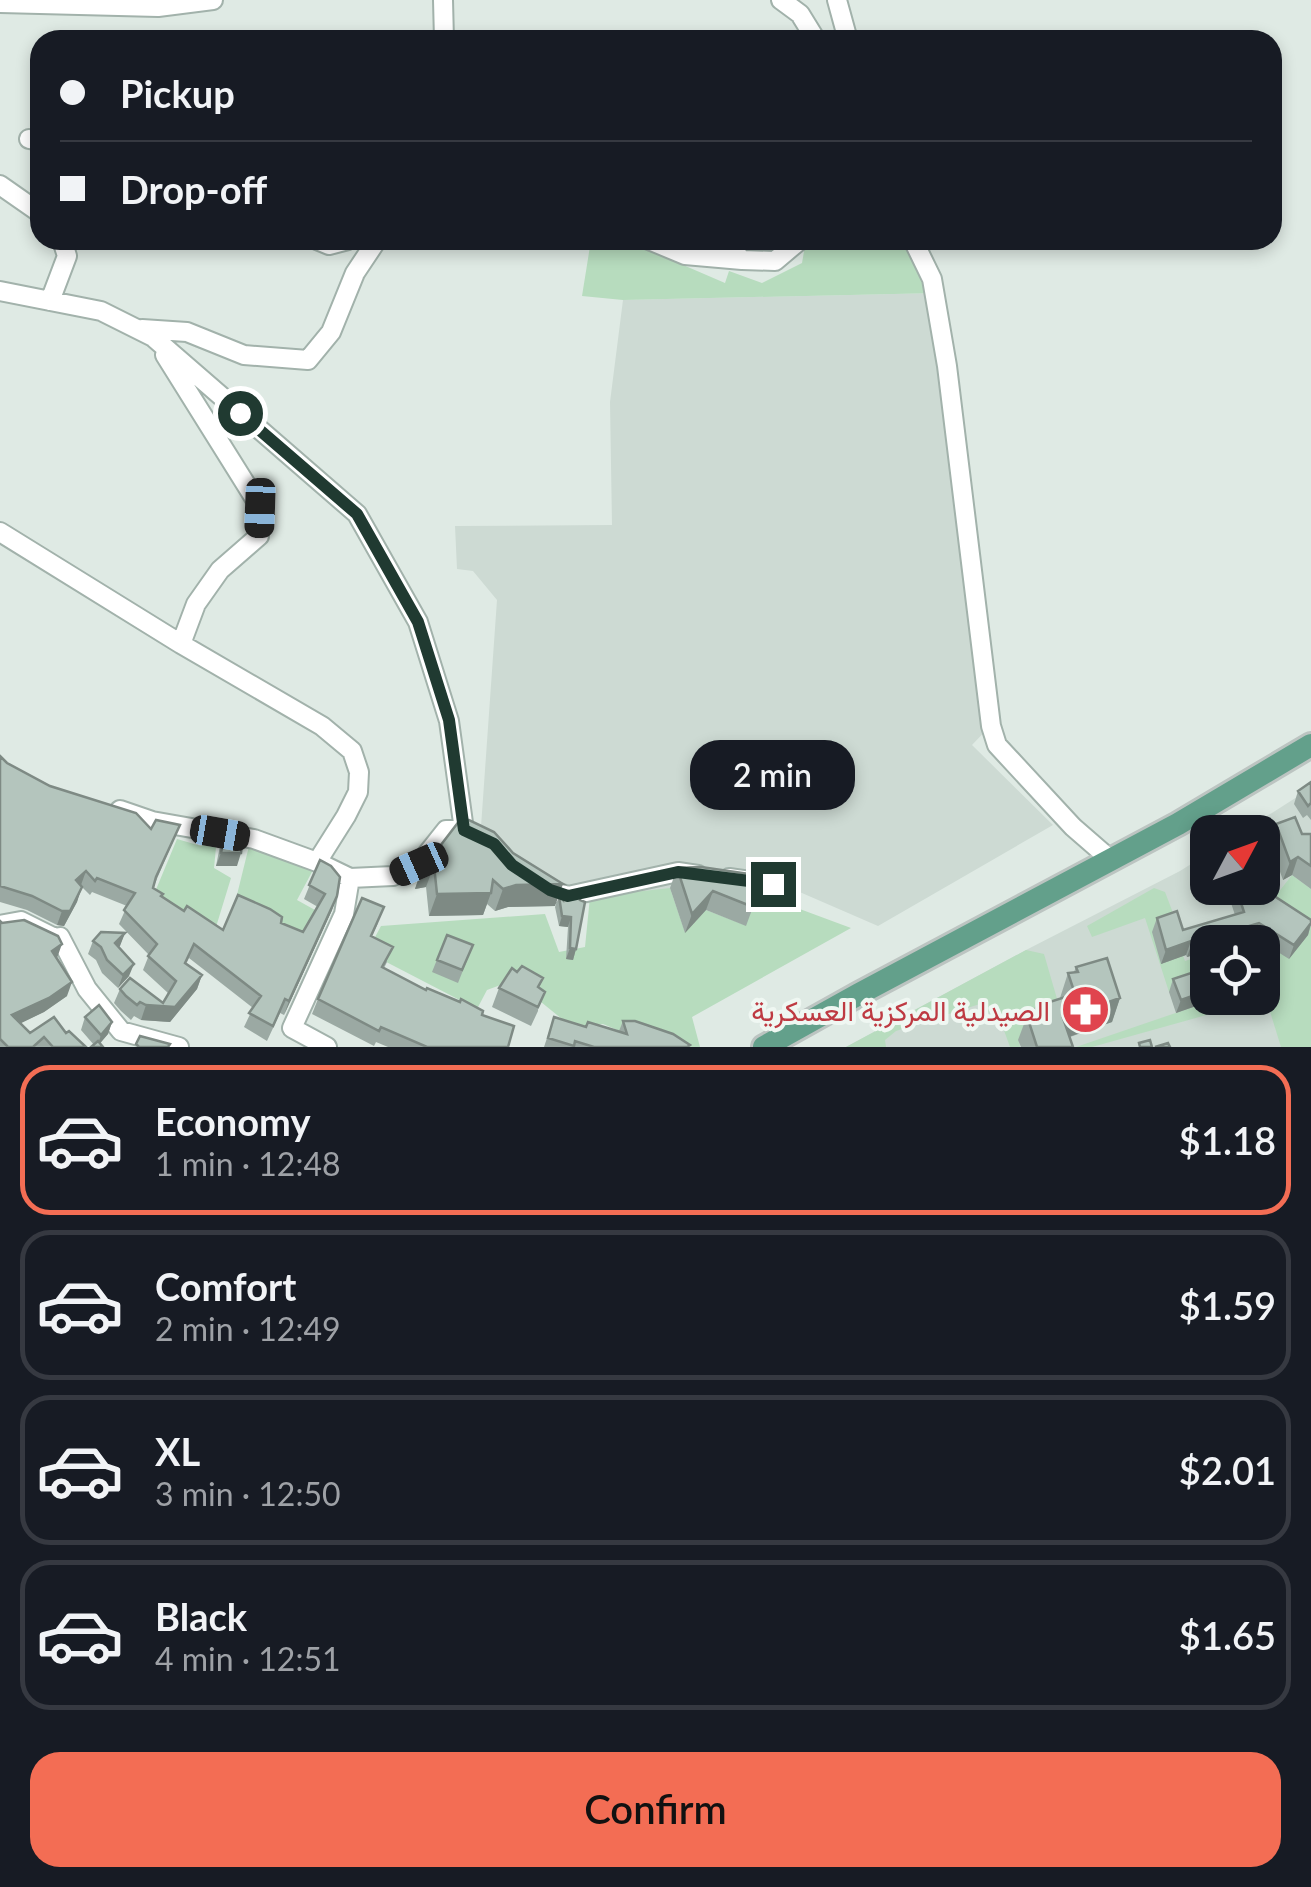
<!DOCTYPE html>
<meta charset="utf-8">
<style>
:root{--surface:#171b24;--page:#20242c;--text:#f1f3f6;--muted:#9ea1a6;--line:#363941;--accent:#f36d54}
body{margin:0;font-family:Lato,Vazirmatn,sans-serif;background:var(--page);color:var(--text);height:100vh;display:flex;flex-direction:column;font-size:38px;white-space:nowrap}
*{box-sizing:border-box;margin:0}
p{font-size:32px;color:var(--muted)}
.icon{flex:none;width:55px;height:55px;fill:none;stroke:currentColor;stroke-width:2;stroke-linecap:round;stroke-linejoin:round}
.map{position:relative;height:1047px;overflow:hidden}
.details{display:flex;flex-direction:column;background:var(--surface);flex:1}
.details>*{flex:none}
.banner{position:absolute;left:30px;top:30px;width:1252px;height:220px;border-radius:30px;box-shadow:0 5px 15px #0003;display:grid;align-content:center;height:220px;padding:0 30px;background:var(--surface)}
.needle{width:65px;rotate:49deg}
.controls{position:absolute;left:1190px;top:815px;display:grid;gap:20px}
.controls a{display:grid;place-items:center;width:90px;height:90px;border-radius:20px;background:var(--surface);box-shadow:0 5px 15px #0003;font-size:50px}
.end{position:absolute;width:45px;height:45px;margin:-22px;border:12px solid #203a31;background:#fff;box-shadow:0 0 0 5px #fff}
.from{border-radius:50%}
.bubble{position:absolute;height:70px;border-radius:30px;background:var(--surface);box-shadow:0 5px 15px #0003;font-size:32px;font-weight:600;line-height:70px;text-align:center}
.car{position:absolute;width:30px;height:60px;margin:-30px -15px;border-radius:12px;box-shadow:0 0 8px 2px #0007;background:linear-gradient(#222 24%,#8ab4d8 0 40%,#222 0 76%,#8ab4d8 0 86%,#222 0)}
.banner b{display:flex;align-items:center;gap:35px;height:95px;font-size:38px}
.banner b+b{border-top:2px solid var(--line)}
.banner i{width:25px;height:25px;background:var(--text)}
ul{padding:18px 0 0;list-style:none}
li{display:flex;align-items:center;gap:30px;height:150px;margin:0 20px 15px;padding:0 10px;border:5px solid var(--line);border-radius:30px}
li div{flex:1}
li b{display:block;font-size:38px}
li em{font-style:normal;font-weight:600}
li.active{border-color:var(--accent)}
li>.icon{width:90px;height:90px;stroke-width:1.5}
.primary-button{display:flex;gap:20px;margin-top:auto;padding:20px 30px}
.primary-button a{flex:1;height:115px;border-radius:30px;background:var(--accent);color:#111;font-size:40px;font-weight:600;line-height:115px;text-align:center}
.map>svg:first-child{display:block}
.built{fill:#cddad3;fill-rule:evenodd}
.green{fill:#b7dcbe}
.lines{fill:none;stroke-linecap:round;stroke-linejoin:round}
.minor-casing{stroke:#a2b2ab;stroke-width:22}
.major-casing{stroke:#bcc4c1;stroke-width:28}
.minor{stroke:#fff;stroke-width:18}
.major{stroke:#63a08b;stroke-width:22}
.wall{fill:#9ba9a3}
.shaded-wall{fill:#7e8a84}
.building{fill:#b4c5bd;stroke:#7e8a84;stroke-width:2.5}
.route{stroke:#203a31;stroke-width:12}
.labels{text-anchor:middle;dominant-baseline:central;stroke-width:8;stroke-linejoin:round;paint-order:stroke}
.health-label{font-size:28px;fill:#be3a42;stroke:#eff7f2;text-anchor:end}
</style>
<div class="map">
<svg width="1311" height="1047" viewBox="0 0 1311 1047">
<rect width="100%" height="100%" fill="#dfeae4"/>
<path class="built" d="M938 293 992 724 972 745 1053 825 878 926 795 890 674 892 596 903 563 904 480 841 497 600 473 571 457 569 455 526 612 525 610 402 623 300Z
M1311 788V1047H846L1026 950 1180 871 1207 854 1208 888H1262V832H1242ZM1208 942H1262V998H1208Z"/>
<path class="green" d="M591 240H625L725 283 729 271 762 283 802 263 806 240H918L938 293 623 300 582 296Z
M217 837 214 868 231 878 216 927 150 904 177 839 201 846Z
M249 846 313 870 297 900 315 910 295 945 234 907Z
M1292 875 1311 889V1047H1281L1263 989 1262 942H1244L1246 939 1255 937 1289 958 1266 908Z
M670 888 685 932 706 910 745 925 743 888 851 928 692 1017 700 1047H658L603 1024 573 1028 514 980 487 990 477 1009 367 952 381 926 545 914 559 952 585 947 590 897Z
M1154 888 1165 892 1188 952 1183 955 1185 961 1191 959 1210 1014 1092 1047H1076L1199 1005 1192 984 1169 992 1145 918 1092 937 1087 926Z
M1026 950 1044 954 1071 1047 1019 1040 1020 1047H1010L997 1011 986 1013 983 1003 896 1031 885 1040 886 1047H846Z"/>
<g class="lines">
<defs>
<path id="minor" d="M443 0 444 40
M781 0 800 14 816 40
M837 0 848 40
M0 3 158 7 213 0
M29 139 40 141
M0 185 40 213
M317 240 329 245 348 240
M649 240 685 255 742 260
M724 240 742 260 775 261 800 240
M913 240 932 279 947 366 991 726 997 745 1073 827 1111 860
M0 291 101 311 153 337 357 514 418 622 449 721 464 830 476 835
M50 301 67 256 62 240
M142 329 187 332 244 355 308 360 331 332 355 273 377 240
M165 355 260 507 259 536 220 570 196 604 181 644
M0 532 181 644 322 726 352 751 359 772 358 792 346 816 317 862
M120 810 152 821 254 839 317 862 350 878 393 876 419 864 446 830H464
M729 878 773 884
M539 884 550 890 568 896 678 872 698 875
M0 925 21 921 55 938 60 937 87 989 121 1031 179 1047
M327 1047 292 1028 344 914 350 878"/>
<path id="major" d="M764 1047 859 994 1178 824 1311 745"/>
</defs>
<use href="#minor" class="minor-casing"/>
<use href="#major" class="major-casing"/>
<use href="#minor" class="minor"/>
<use href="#major" class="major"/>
</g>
<path class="wall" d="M0 756 7 763 50 786 151 829 180 825 153 888 162 897 184 911 223 930 281 923 303 932 318 907 304 899 320 860 332 910 284 1015 280 1013 267 1041 244 1027 253 1008 189 958 186 964 202 975 197 989 170 1022 141 1020 134 1016 131 1020 121 1011 114 1003 120 989 163 1003 168 993 143 970 149 955 119 924 127 906 92 892 90 895 81 886 77 902 64 926 57 925 27 910 0 902Z
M1311 782V820L1307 815 1303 818 1294 804 1298 791Z
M1276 824 1302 834H1311V889L1292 875 1283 880 1269 842Z
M225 833 237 866H216L220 846Z
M437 850 555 906 508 907 495 911 487 904 483 915 429 916 426 887 415 889 426 856Z
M677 868 753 907 746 926 706 910 685 933 670 888Z
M1226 888H1257L1261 899 1311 920V925L1308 935 1289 959 1254 937 1187 957 1186 955 1161 964 1152 932 1157 918 1183 930 1235 915Z
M559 896 562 899 563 896H581L576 949 573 960 566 959 568 927 559 926 555 907Z
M0 921 57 959 67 996 44 1012 20 1023 30 1033H66L86 1047H0Z
M378 923 372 936 387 962 384 968 426 990 482 1015 508 1047H388L376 1042 374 1046 312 1014 318 999Z
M125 933 119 947 129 976 118 988 102 973 96 960 88 954 93 941Z
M447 935 473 945 458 983 432 972Z
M1076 967 1120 998 1112 1022 1070 1037 1073 1047H1021L1018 1040 1027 1016H1032L1060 998 1068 973 1074 972Z
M543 978 539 988 538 1011 531 1026 492 1007 499 988Z
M1173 979 1204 992 1199 1005 1176 1013 1169 992Z
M85 1017 112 1022 108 1034 100 1043 94 1045 81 1030Z
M554 1017 586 1027 619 1031 623 1021 690 1045 689 1047H544Z"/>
<path class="shaded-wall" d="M221 853H241L237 866H216Z
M1298 857 1292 875 1283 880 1290 862Z
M434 865 426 887 415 889 423 866Z
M86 871 81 885 76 880Z
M563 884 555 906 508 907 495 911 503 889 516 885Z
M82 887 77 902 64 926 57 925 62 911Z
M713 891 706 910 685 933 692 914Z
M491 893 483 915 429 916 437 894Z
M337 896 332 910 284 1015 289 1001Z
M562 916 571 917 568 927 559 926Z
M1259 923 1254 937 1235 942H1208V951L1187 957 1192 943Z
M1311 923 1308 935 1289 959 1294 945Z
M125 933 120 946 110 955 115 943Z
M1191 941 1186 955 1161 964 1166 950Z
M62 944 57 958 52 951Z
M570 948 576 949 573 960 566 959Z
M134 964 129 976 118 988 123 975Z
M202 975 197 989 170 1022 141 1020 146 1005 175 1007Z
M72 982 67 996 44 1012 7 1030 12 1015Z
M1204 992 1199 1005 1176 1013 1181 1000Z
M1120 998 1112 1022 1054 1042 1063 1018Z
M112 1022 108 1034 97 1047 101 1035Z"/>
<path class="building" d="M0 756 7 763 50 786 136 813 151 829 156 820 180 825 156 877 153 888 163 894 161 896 184 911 187 906 223 930 238 895 270 909 282 917 281 923 303 932 325 894 309 885 320 860 331 866 340 877 337 896 289 1001 285 999 273 1026 249 1013 261 996 194 944 185 963 202 975 175 1007 146 1005 140 1002 137 1005 126 996 120 989 130 978 163 1003 176 981 148 956 157 944 124 910 135 893 97 878 95 881 86 871 76 880 82 887 70 911H62L32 896 0 886Z
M1311 782V803L1308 806 1298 791Z
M1295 817 1302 834H1311V866L1298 857 1290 862 1276 824Z
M460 820H469L494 832 513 853 563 884 516 885 503 889 493 880 491 893 437 894 434 865 423 866 426 856 437 850Z
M225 833 243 836 241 853H221Z
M701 867 750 874 753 907 713 891 692 914 677 868Z
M1236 888H1257L1261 899 1271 894 1311 920V923L1294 945 1259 923 1192 943 1191 941 1166 950 1157 918 1177 911 1183 930 1244 912Z
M559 896 563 900V896H581L580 900 585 902 576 949 570 948 571 917 562 916Z
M362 898 384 907 371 936 393 947 382 967 426 990 427 988 460 1002 461 999 483 1011 482 1015 514 1026 508 1047H427L381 1027 379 1031 318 999Z
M24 920 58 936 62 944 52 951 72 982 49 998 12 1015 30 1033 54 1017 66 1033 69 1031 86 1047H53L44 1037 33 1047H8L0 1039V921L2 923Z
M101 932 125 933 115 943 134 964 123 975 107 960 101 947 93 941Z
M447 935 473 945 462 970 437 960Z
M1107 958 1120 998 1063 1018 1073 1047H1037L1027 1016H1032L1037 1006 1075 994 1068 973 1078 972 1076 967Z
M522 966 543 978 538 987 545 992 538 1007 499 988 512 968 517 972Z
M1197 971 1204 992 1181 1000 1173 979Z
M99 1005 112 1022 101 1035 85 1017Z
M554 1017 586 1027 588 1022 627 1034 623 1021H635L673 1034 690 1045 687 1047H594L575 1041 574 1046 548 1038Z
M140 1036 170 1044 168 1047H139L136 1044Z
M1150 1040 1152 1047H1140L1139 1043Z
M98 1041 103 1047H91Z
M1168 1043 1170 1047H1155Z"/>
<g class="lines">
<path class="route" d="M240 413 357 514 418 622 449 720 464 830 494 844 512 865 550 890 568 896 678 872 773 884"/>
</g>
<defs>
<symbol id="pharmacy-disc" viewBox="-11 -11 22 22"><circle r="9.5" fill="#e0444e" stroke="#eff7f2"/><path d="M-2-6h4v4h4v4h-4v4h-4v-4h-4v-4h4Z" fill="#fff"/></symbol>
</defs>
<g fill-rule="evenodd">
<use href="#pharmacy-disc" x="1058" y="982" width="55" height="55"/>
</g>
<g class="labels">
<g class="health-label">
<text x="1050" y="1010">الصيدلية المركزية العسكرية</text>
</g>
</g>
</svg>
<div class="controls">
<a><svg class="needle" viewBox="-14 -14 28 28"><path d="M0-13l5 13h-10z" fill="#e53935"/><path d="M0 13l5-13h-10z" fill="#9ea1a6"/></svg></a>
<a><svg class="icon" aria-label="locate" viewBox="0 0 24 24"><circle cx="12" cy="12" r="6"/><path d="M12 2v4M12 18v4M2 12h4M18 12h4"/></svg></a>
</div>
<i class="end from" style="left:240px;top:413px"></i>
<i class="end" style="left:773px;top:884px"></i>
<div class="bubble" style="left:690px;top:740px;width:165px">2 min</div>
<i class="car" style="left:260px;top:508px;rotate:182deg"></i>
<i class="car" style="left:220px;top:833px;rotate:100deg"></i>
<i class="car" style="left:419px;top:864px;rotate:246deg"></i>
<div class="banner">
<b><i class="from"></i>Pickup</b>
<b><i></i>Drop-off</b>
</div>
</div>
<section class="details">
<ul>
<li class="active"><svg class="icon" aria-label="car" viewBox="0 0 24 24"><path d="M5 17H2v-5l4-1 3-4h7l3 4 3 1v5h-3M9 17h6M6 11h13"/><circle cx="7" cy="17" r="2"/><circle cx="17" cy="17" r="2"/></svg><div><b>Economy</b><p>1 min · 12:48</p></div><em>$1.18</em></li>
<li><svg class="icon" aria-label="car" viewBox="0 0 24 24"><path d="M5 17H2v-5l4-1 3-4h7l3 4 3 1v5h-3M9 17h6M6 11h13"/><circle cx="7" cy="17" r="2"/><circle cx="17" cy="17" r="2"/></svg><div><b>Comfort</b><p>2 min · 12:49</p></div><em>$1.59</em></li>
<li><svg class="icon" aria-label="car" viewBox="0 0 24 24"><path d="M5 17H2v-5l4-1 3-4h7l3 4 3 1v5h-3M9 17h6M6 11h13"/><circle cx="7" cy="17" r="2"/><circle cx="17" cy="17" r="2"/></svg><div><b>XL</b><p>3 min · 12:50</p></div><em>$2.01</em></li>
<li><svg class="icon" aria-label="car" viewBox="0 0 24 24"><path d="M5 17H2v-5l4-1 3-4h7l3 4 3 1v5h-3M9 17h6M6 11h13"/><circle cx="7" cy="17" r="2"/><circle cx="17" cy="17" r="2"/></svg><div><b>Black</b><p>4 min · 12:51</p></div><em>$1.65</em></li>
</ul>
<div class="primary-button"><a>Confirm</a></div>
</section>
